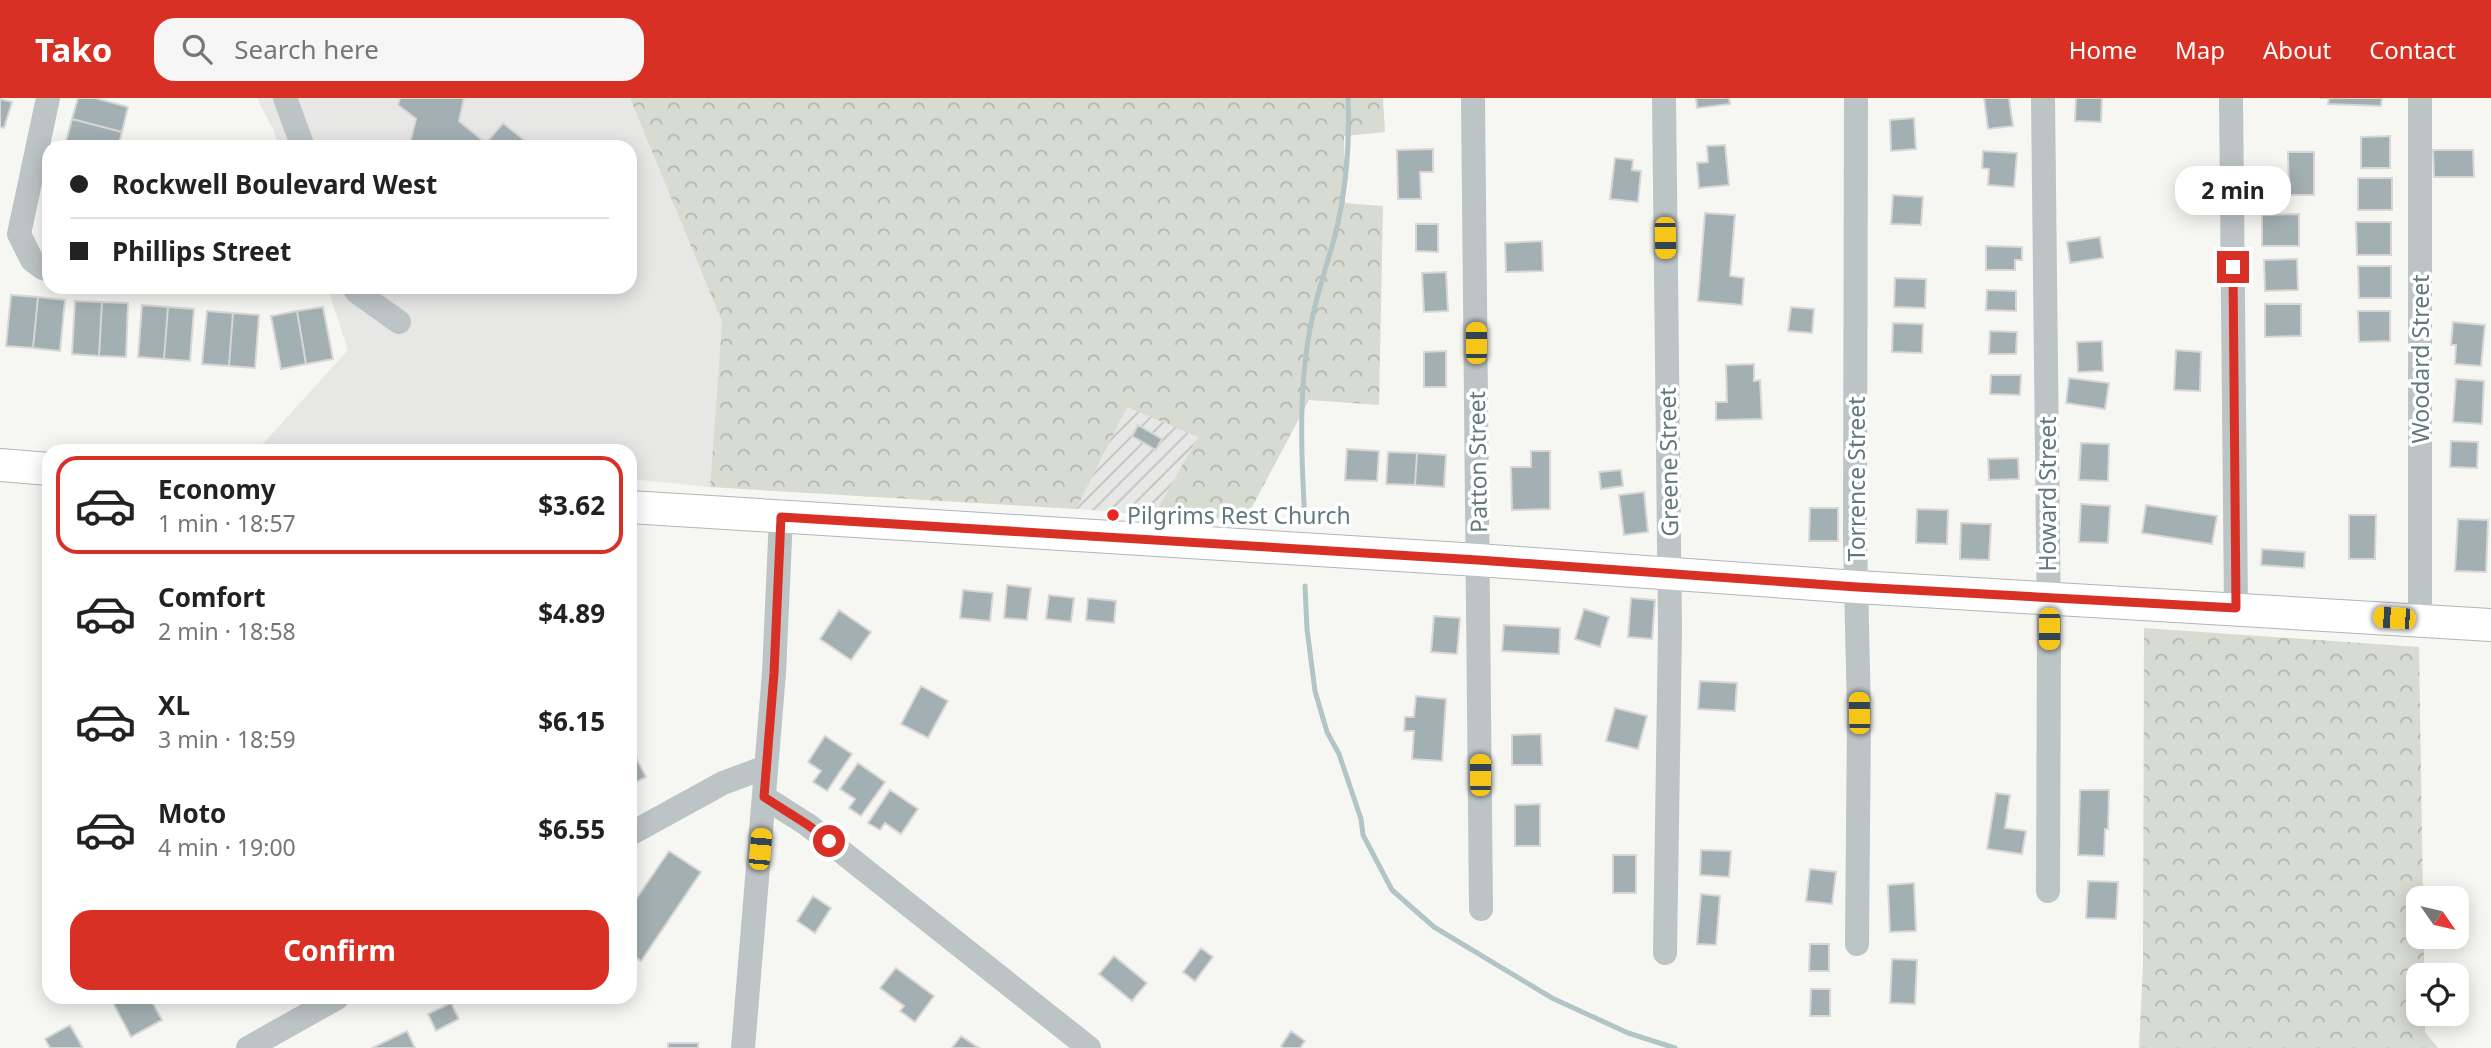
<!DOCTYPE html>
<meta charset="utf-8">
<style>
:root{--surface:#fff;--page:#f6f6f6;--text:#222;--muted:#767676;--line:#e0e0e0;--accent:#d93025}
body{margin:0;font-family:"Noto Sans",sans-serif;background:var(--page);color:var(--text);height:100vh;display:flex;flex-direction:column;font-size:26px;white-space:nowrap}
*{box-sizing:border-box;margin:0}
p{font-size:23px;color:var(--muted)}
.icon{flex:none;width:38px;height:38px;fill:none;stroke:currentColor;stroke-width:2;stroke-linecap:round;stroke-linejoin:round}
.map{position:relative;flex:1;overflow:hidden}
.drawer{position:absolute;left:42px;top:346px;width:595px;height:560px;display:flex;flex-direction:column;background:var(--surface);border-radius:21px;box-shadow:0 4px 18px #0003}
.drawer>*{flex:none}
.banner{position:absolute;left:42px;top:42px;width:595px;height:154px;border-radius:21px;box-shadow:0 4px 18px #0003;display:grid;align-content:center;height:154px;padding:0 28px;background:var(--surface)}
.needle{width:46px;rotate:124deg}
.fabs{position:absolute;left:2406px;top:788px;display:grid;gap:14px}
.fabs a{display:grid;place-items:center;width:63px;height:63px;border-radius:14px;background:var(--surface);box-shadow:0 4px 18px #0003;font-size:35px}
.end{position:absolute;width:32px;height:32px;margin:-16px;border:9px solid #d93025;background:#fff;box-shadow:0 0 0 4px #fff}
.from{border-radius:50%}
.bubble{position:absolute;height:49px;border-radius:21px;background:var(--surface);box-shadow:0 4px 18px #0003;font-size:23px;font-weight:700;line-height:49px;text-align:center}
.car{position:absolute;width:21px;height:42px;margin:-21px -10px;border-radius:9px;box-shadow:0 0 5px 2px #0007;background:linear-gradient(#f5c518 24%,#345 0 40%,#f5c518 0 76%,#345 0 86%,#f5c518 0)}
.banner b{display:flex;align-items:center;gap:24px;height:66px;font-size:26px}
.banner b+b{border-top:2px solid var(--line)}
.banner i{width:18px;height:18px;background:var(--text)}
ul{padding:12px 0 0;list-style:none}
li{display:flex;align-items:center;gap:21px;height:98px;margin:0 14px 10px;padding:0 14px;border:4px solid transparent;border-radius:21px}
li div{flex:1}
li b{display:block;font-size:26px}
li em{font-style:normal;font-weight:700}
li.current{border-color:var(--accent)}
li>.icon{width:63px;height:63px;stroke-width:1.5}
.primary-button{display:flex;gap:14px;margin-top:auto;padding:14px 28px}
.primary-button a{flex:1;height:80px;border-radius:21px;background:var(--accent);color:#fff;font-size:28px;font-weight:700;line-height:80px;text-align:center}
header{display:flex;align-items:center;gap:42px;box-sizing:border-box;height:98px;padding:0 35px;background:var(--accent);color:#fff}
header strong{font-size:33px}
nav{display:flex;gap:38px;margin-inline-start:auto;font-size:24px}
.search{width:490px;height:63px;background:var(--page);display:flex;align-items:center;gap:18px;box-sizing:border-box;padding:0 24px;border-radius:21px;color:var(--muted);font-size:26px}
.map>svg:first-child{display:block}
.built{fill:#e7e7e6}
.industrial{fill:url(#industrial-furrows)}
.forest{fill:url(#forest-crowns)}
.lines{fill:none;stroke-linecap:round;stroke-linejoin:round}
.stream{stroke:#b2c5c6;stroke-width:5}
.building{fill:#a3b0b3;stroke:#d8d7d5;stroke-width:2}
.major-casing{stroke:#aeb6b9;stroke-width:34}
.minor{stroke:#bdc4c6;stroke-width:24}
.major{stroke:#fff;stroke-width:32}
.route{stroke:#d93025;stroke-width:9}
.poi-dot{fill:#e92620;stroke:#fff;stroke-width:2.5}
.labels{text-anchor:middle;dominant-baseline:central;stroke-width:7;stroke-linejoin:round;paint-order:stroke}
.street-label{font-size:23px;fill:#60787f;stroke:#fff}
.poi-label{font-size:23px;fill:#60787f;stroke:#fff;text-anchor:start}
</style>
<header>
<strong>Tako</strong>
<div class="search"><svg class="icon" aria-label="search" viewBox="0 0 24 24"><circle cx="10" cy="10" r="6"/><path d="M15 15l6 6"/></svg>Search here</div>
<nav><a>Home</a><a>Map</a><a>About</a><a>Contact</a></nav>
</header>
<div class="map">
<svg width="2491" height="950" viewBox="0 0 2491 950">
<defs>
<pattern id="industrial-furrows" width="10" height="10" patternUnits="userSpaceOnUse" patternTransform="scale(1.75)"><rect width="10" height="10" fill="#e7e7e6"/><path d="M-1 1l2-2M0 10L10 0M9 11l2-2" fill="none" stroke="#bfc0c0"/></pattern>
<pattern id="forest-crowns" width="20" height="18" patternUnits="userSpaceOnUse" patternTransform="scale(1.75)"><rect width="20" height="18" fill="#d7dbd2"/><path d="M2 6a3 3 0 1 1 6 0M12 15a3 3 0 1 1 6 0" fill="none" stroke="#b2b6b0"/></pattern>
</defs>
<rect width="100%" height="100%" fill="#f6f6f3"/>
<path class="built" d="M257 0H630L722 224 710 389 630 381V354H316L260 349 348 252 327 189H630V49H279L273 31Z"/>
<path class="industrial" d="M1134 291 1222 296 1154 417 1076 411Z"/>
<path class="forest" d="M630 0H1383L1385 34 1344 38 1345 105 1383 108 1379 307 1309 302 1245 422 1154 417 1198 339 1127 309 1076 411 710 389 722 224Z
M2144 530 2419 549 2423 800H2418V838H2424V877H2418V915H2425V934L2438 950H2139L2143 868Z"/>
<g class="lines">
<path class="stream" d="M1305 423C1301 356 1298 287 1312 221 1318 193 1327 166 1335 138 1346 93 1350 47 1348 0
M1305 488 1307 531 1315 593 1327 634 1339 656 1361 721 1363 737 1392 792 1434 829 1552 900 1628 935 1675 950"/>
</g>
<path class="building" d="M78 0H95L128 9 122 34 72 21Z
M400 0H464L459 23 486 45 503 25 533 49H409L416 21 398 7Z
M1696 0H1729L1730 6 1697 10Z
M1984 0H2009L2013 28 1988 31Z
M2076 0H2102L2101 24 2075 23Z
M2320 0H2382L2381 8 2328 6 2329 0Z
M0 1 12 4 4 30 0 29Z
M1914 20 1916 51 1891 53 1890 22Z
M72 21 122 34 118 49H74L65 47Z
M2390 38V70H2361V39Z
M1725 47 1729 87 1699 90 1697 65 1708 64 1707 48Z
M1433 51V74H1420L1421 101H1398L1397 52Z
M2433 52H2473L2474 79H2434Z
M1983 53 2017 55 2014 89 1988 87 1989 71 1982 70Z
M2288 54H2314V97H2289Z
M1615 60 1633 62 1632 72 1641 73 1638 104 1610 101Z
M2358 80H2392V112H2358Z
M49 84V136H45Z
M1893 97 1923 99 1921 127 1891 126Z
M1705 115 1735 117 1730 178 1744 180 1742 207 1698 203Z
M2299 116V148H2262V117Z
M2356 124H2391V157H2357Z
M1416 126H1438V154L1416 153Z
M2100 139 2103 160 2070 165 2067 144Z
M1542 143 1543 173 1506 174 1505 145Z
M1986 148 2022 149V162H2015V172H1986Z
M2297 161 2298 192 2265 193 2264 162Z
M2358 168H2391V200H2359Z
M1446 174 1448 213 1424 214 1422 175Z
M1895 180 1926 181 1925 210 1894 209Z
M1987 192 2016 193V213L1986 212Z
M11 197 38 199 33 250 6 248Z
M38 199 65 202 60 253 33 250Z
M75 203 102 204 99 258 72 256Z
M102 204 128 205 126 259 99 258Z
M2265 206H2301V238L2265 239Z
M142 207 168 209 164 261 138 259Z
M168 209 194 211 190 263 164 261Z
M323 209 333 261 306 266 297 213Z
M1791 209 1814 211 1812 235 1788 233Z
M207 213 233 215 229 268 202 266Z
M297 213 306 266 281 271 271 218Z
M2358 213H2390V243L2359 244Z
M233 215 259 217 255 270 229 268Z
M2453 224 2485 227 2481 268 2455 266 2456 247H2451Z
M1893 225 1923 226 1922 255 1892 254Z
M1990 233 2017 234 2016 256H1989Z
M2102 243 2103 273 2078 274 2077 244Z
M2176 252 2201 254 2200 293 2174 292Z
M1446 253V289H1424V254Z
M1754 266V283L1760 282 1762 321 1716 322V304H1727L1726 267Z
M1991 277H2021L2020 297 1990 296Z
M2069 280 2109 285 2105 311 2066 305Z
M2456 281 2484 283 2482 326 2453 324Z
M1138 327 1162 341 1156 352 1132 338Z
M2451 343 2478 344 2477 370 2450 369Z
M2081 345 2109 346 2108 383 2079 382Z
M1347 351 1379 353 1377 383 1345 382Z
M1531 353H1550V411L1512 412 1511 369H1531Z
M1388 354 1417 355 1415 387 1386 386Z
M1417 355 1446 357 1444 389 1415 387Z
M2018 360 2019 381 1989 382 1988 361Z
M1621 372 1623 388 1601 391 1599 374Z
M1644 394 1648 434 1624 437 1619 397Z
M2081 406 2110 408 2108 445 2079 444Z
M2146 407 2217 418 2212 446 2142 435Z
M1810 410H1838V443H1809Z
M1917 411 1948 412 1947 446 1916 445Z
M2349 417H2376L2375 461H2349Z
M2458 421 2488 422 2486 474 2455 473Z
M1961 425 1991 426 1989 462 1960 461Z
M2262 451 2305 454 2304 470 2261 467Z
M1007 487 1031 490 1027 522 1004 520Z
M963 492 993 495 990 523 960 520Z
M1049 497 1074 500 1071 524 1046 521Z
M1088 500 1116 503 1114 525 1086 522Z
M1631 500 1655 502 1652 541 1628 539Z
M1584 511 1609 519 1600 549 1575 541Z
M839 512 871 534 851 562 820 541Z
M1434 518 1460 520 1457 556 1431 554Z
M1504 527 1560 530 1559 556 1502 553Z
M1700 583 1737 585 1735 613 1698 611Z
M921 588 948 603 928 640 901 626Z
M1416 598 1446 601 1442 663 1412 661 1414 633H1404L1405 619H1414Z
M1615 610 1647 618 1638 651 1606 643Z
M1541 636 1542 667H1512V637Z
M825 638 852 656 827 693 813 684 821 673 808 664Z
M635 658 646 679 630 687V660Z
M858 665 885 684 861 718 849 710 855 701 840 691Z
M890 692 918 711 901 736 885 725 880 732 868 725Z
M2080 692H2109L2108 731H2105L2104 758 2078 757Z
M1996 695 2010 697 2005 730 2026 733 2022 756 1987 751Z
M1540 706V748H1515V707Z
M1701 752 1731 753 1729 779 1700 777Z
M669 753 701 774 641 863 630 855V810Z
M1613 757H1636V795H1613Z
M1810 771 1836 774 1832 806 1806 803Z
M2088 783 2118 784 2116 821 2086 820Z
M1914 785 1916 833 1890 834 1888 787Z
M1701 796 1720 798 1716 847 1697 846Z
M813 798 831 810 815 835 797 823Z
M1810 846H1829V873H1809Z
M1201 850 1213 859 1195 883 1183 874Z
M1114 858 1147 885 1132 903 1099 876Z
M1892 861 1917 862 1915 906 1890 905Z
M896 870 934 898 915 924 900 913 904 908 880 890Z
M1811 891H1830V918H1810Z
M119 900H150L162 922 131 939 112 903Z
M451 905 459 921 436 933 428 916Z
M70 927 83 950H50L45 941Z
M407 933 415 950H372Z
M1291 933 1305 943 1300 950H1284L1281 948Z
M961 938 979 950H952Z
M668 945H698V950H668Z"/>
<g class="lines">
<defs>
<path id="major" d="M0 367 49 371
M630 409 1478 462 1857 489 2491 527"/>
</defs>
<use href="#major" class="major-casing"/>
<path class="minor" d="M48 0 19 136 32 162 43 170 49 172
M285 0 303 49
M1473 0 1481 811
M1664 0 1670 531 1665 855
M1856 0 1855 441 1859 615 1857 846
M2043 0 2049 531 2048 793
M2231 0 2236 510
M2420 0V522
M354 189 357 194 399 224
M764 699 808 727 1089 950
M630 736 723 685 766 669
M248 950 337 900
M743 950 774 575 781 419"/>
<use href="#major" class="major"/>
</g>
<g class="lines">
<path class="route" d="M829 743 808 727 764 699 774 575 781 419 1478 462 1857 489 2236 510 2233 169"/>
</g>
<circle class="poi-dot" cx="1113" cy="417" r="7"/>
<g class="labels">
<g class="street-label">
<text transform="translate(2420 261) rotate(-90)">Woodard Street</text>
<text transform="translate(1477 364) rotate(-91)">Patton Street</text>
<text transform="translate(1668 364) rotate(-91)">Greene Street</text>
<text transform="translate(1856 381) rotate(-90)">Torrence Street</text>
<text transform="translate(2047 396) rotate(-90)">Howard Street</text>
</g>
<g class="poi-label">
<text x="1127" y="417">Pilgrims Rest Church</text>
</g>
</g>
</svg>
<div class="fabs">
<a><svg class="needle" viewBox="-14 -14 28 28"><path d="M0-13l5 13h-10z" fill="#e53935"/><path d="M0 13l5-13h-10z" fill="#767676"/></svg></a>
<a><svg class="icon" aria-label="locate" viewBox="0 0 24 24"><circle cx="12" cy="12" r="6"/><path d="M12 2v4M12 18v4M2 12h4M18 12h4"/></svg></a>
</div>
<i class="end from" style="left:829px;top:743px"></i>
<i class="end" style="left:2233px;top:169px"></i>
<div class="bubble" style="left:2175px;top:68px;width:116px">2 min</div>
<i class="car" style="left:1665px;top:140px;rotate:179deg"></i>
<i class="car" style="left:1476px;top:245px;rotate:0deg"></i>
<i class="car" style="left:2394px;top:520px;rotate:274deg"></i>
<i class="car" style="left:2049px;top:531px;rotate:180deg"></i>
<i class="car" style="left:1859px;top:615px;rotate:359deg"></i>
<i class="car" style="left:1480px;top:677px;rotate:0deg"></i>
<i class="car" style="left:760px;top:751px;rotate:5deg"></i>
<div class="banner">
<b><i class="from"></i>Rockwell Boulevard West</b>
<b><i></i>Phillips Street</b>
</div>
<section class="drawer">
<ul>
<li class="current"><svg class="icon" aria-label="car" viewBox="0 0 24 24"><path d="M5 17H2v-5l4-1 3-4h7l3 4 3 1v5h-3M9 17h6M6 11h13"/><circle cx="7" cy="17" r="2"/><circle cx="17" cy="17" r="2"/></svg><div><b>Economy</b><p>1 min · 18:57</p></div><em>$3.62</em></li>
<li><svg class="icon" aria-label="car" viewBox="0 0 24 24"><path d="M5 17H2v-5l4-1 3-4h7l3 4 3 1v5h-3M9 17h6M6 11h13"/><circle cx="7" cy="17" r="2"/><circle cx="17" cy="17" r="2"/></svg><div><b>Comfort</b><p>2 min · 18:58</p></div><em>$4.89</em></li>
<li><svg class="icon" aria-label="car" viewBox="0 0 24 24"><path d="M5 17H2v-5l4-1 3-4h7l3 4 3 1v5h-3M9 17h6M6 11h13"/><circle cx="7" cy="17" r="2"/><circle cx="17" cy="17" r="2"/></svg><div><b>XL</b><p>3 min · 18:59</p></div><em>$6.15</em></li>
<li><svg class="icon" aria-label="car" viewBox="0 0 24 24"><path d="M5 17H2v-5l4-1 3-4h7l3 4 3 1v5h-3M9 17h6M6 11h13"/><circle cx="7" cy="17" r="2"/><circle cx="17" cy="17" r="2"/></svg><div><b>Moto</b><p>4 min · 19:00</p></div><em>$6.55</em></li>
</ul>
<div class="primary-button"><a>Confirm</a></div>
</section>
</div>
